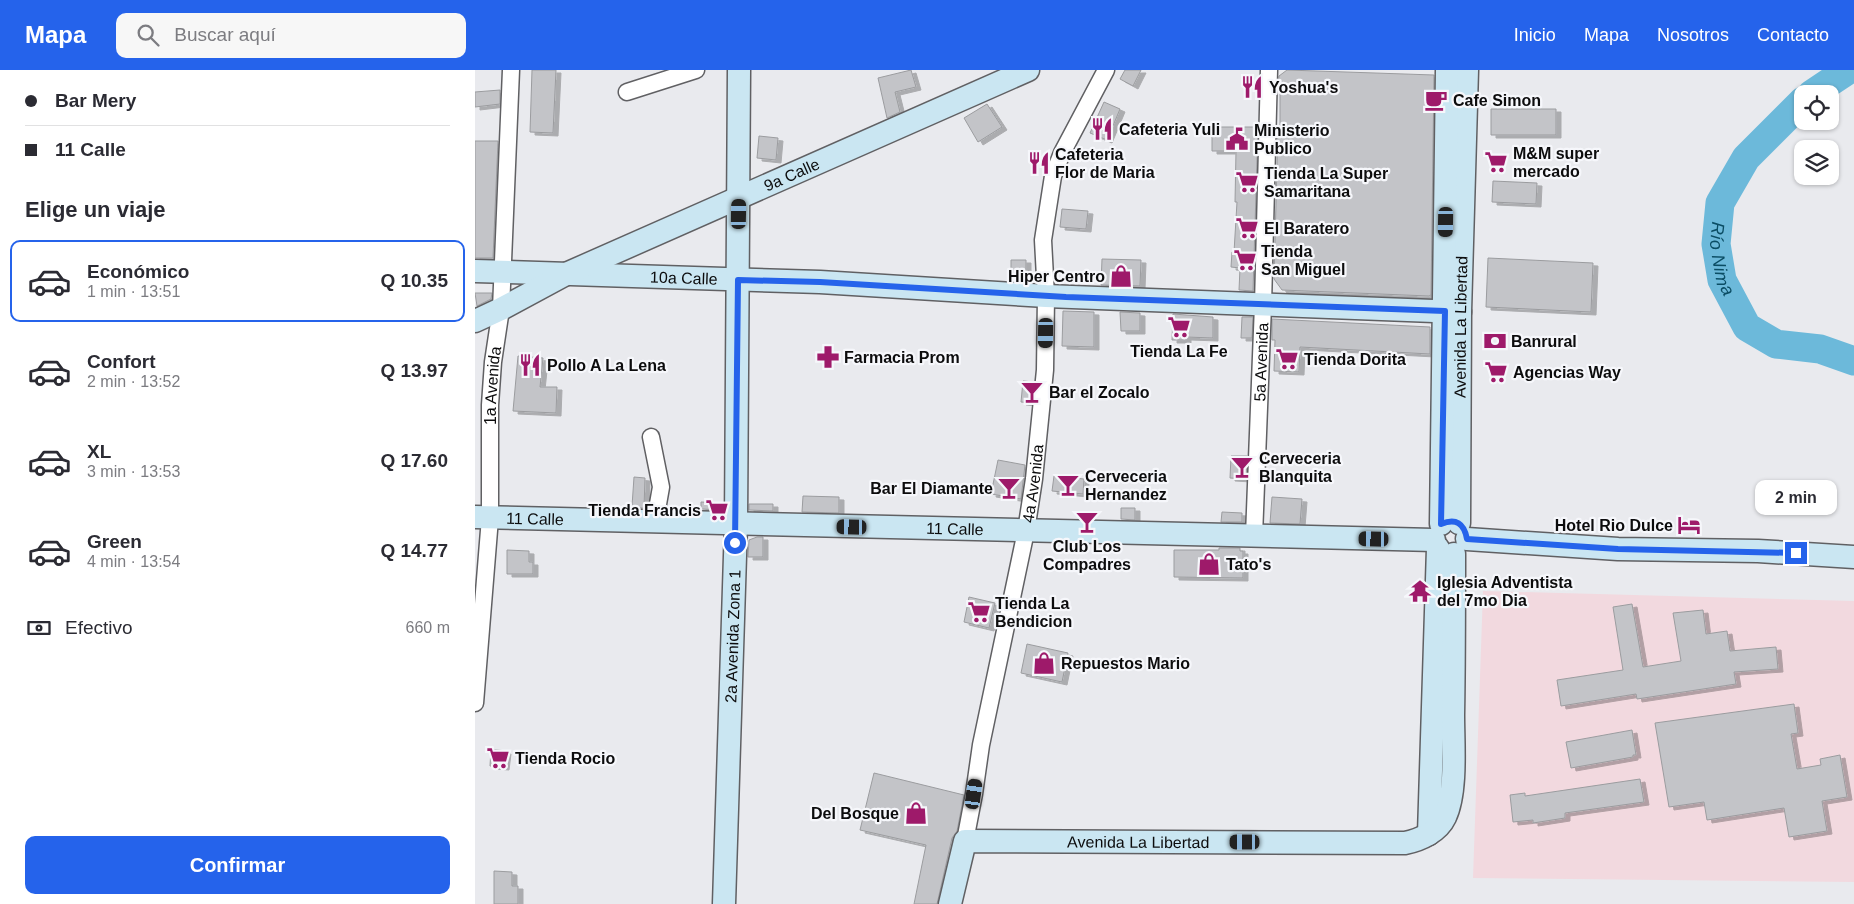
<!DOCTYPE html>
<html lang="es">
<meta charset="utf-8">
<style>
:root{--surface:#fff;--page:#f7f7f7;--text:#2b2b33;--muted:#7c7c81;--line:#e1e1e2;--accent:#2563eb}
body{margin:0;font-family:Arial,sans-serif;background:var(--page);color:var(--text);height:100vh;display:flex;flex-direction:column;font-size:19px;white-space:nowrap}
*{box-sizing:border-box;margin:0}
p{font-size:16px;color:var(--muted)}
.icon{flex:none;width:28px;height:28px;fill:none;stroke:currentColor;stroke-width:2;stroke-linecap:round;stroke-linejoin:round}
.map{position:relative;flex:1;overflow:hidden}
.panel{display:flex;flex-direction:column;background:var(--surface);width:475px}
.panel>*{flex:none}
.top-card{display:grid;align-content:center;height:110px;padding:0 25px;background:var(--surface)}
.controls{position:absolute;left:1319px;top:15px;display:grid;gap:10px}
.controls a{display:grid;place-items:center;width:45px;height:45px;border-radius:10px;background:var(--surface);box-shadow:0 1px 4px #0004;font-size:25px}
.end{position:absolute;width:22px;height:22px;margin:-11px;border:6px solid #2563eb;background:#fff;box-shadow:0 0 0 2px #fff}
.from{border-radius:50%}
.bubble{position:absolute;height:35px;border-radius:10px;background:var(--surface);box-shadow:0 1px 4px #0004;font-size:16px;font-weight:700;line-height:35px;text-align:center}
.car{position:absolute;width:15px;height:30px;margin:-15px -8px;border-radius:6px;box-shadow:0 0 4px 1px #0007;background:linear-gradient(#222 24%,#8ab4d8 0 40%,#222 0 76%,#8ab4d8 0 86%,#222 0)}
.top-card b{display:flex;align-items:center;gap:18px;height:48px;font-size:19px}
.top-card b+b{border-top:1px solid var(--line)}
.top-card i{width:12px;height:12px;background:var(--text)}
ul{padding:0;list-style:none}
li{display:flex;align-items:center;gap:15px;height:82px;margin:0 10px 8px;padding:0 15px;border:2px solid transparent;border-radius:10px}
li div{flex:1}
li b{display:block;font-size:19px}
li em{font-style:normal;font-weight:700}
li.current{border-color:var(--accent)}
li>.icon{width:45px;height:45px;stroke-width:1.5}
h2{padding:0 25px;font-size:22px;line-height:60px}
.pay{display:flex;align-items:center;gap:12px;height:55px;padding:0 25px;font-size:19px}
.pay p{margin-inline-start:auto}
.button{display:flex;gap:10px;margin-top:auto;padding:10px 25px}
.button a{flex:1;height:58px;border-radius:10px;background:var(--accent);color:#fff;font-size:20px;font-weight:700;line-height:58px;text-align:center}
header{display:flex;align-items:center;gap:30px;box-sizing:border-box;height:70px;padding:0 25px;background:var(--accent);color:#fff}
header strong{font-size:24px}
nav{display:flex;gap:28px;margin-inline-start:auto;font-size:18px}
.search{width:350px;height:45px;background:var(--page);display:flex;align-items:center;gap:12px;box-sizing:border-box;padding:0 18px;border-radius:10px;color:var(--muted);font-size:19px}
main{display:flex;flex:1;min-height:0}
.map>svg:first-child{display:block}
.education{fill:#f2d9df}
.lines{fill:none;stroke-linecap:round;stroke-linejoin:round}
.river{stroke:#6cb9da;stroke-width:29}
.building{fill:#c3c4c8;stroke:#9b9c9f;filter:url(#shadow)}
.street-casing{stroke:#606063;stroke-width:19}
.secondary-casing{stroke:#606063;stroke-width:25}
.street{stroke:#fff;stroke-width:16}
.secondary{stroke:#cae6f2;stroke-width:22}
.route{stroke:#2563eb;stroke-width:6}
.labels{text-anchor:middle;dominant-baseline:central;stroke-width:4.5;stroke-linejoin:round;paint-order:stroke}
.poi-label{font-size:16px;font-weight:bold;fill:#0c0c0d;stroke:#f6f7fb;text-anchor:start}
.street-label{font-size:16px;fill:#0c0c0d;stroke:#f6f7fb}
.water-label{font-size:18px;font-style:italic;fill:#0b4d64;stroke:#f6f7fb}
</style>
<header>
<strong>Mapa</strong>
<div class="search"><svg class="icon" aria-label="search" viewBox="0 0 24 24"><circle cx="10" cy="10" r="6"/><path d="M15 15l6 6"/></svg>Buscar aquí</div>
<nav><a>Inicio</a><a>Mapa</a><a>Nosotros</a><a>Contacto</a></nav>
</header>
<main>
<section class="panel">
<div class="top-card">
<b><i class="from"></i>Bar Mery</b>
<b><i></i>11 Calle</b>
</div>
<h2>Elige un viaje</h2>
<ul>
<li class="current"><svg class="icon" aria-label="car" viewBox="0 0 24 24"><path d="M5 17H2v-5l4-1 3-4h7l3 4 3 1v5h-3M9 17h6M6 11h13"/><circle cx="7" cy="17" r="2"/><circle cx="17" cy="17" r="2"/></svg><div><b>Económico</b><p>1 min · 13:51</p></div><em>Q 10.35</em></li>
<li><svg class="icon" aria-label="car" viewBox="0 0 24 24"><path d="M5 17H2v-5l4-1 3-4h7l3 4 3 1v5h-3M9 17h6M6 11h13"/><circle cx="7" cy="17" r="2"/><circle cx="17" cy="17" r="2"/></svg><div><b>Confort</b><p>2 min · 13:52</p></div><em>Q 13.97</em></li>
<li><svg class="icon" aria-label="car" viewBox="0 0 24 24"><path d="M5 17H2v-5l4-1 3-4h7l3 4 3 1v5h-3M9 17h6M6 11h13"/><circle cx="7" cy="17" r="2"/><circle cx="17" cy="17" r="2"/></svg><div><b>XL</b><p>3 min · 13:53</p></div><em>Q 17.60</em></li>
<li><svg class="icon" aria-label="car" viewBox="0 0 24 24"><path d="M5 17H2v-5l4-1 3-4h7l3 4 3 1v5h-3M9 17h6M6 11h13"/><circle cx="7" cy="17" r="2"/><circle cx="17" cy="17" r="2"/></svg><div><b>Green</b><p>4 min · 13:54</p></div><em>Q 14.77</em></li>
</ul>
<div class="pay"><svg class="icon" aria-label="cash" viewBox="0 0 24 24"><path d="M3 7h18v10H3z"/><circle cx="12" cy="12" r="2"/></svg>Efectivo<p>660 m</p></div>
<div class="button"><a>Confirmar</a></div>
</section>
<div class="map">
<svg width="1379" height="834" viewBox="0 0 1379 834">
<defs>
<filter id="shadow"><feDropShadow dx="5" dy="3" stdDeviation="0" flood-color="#0004"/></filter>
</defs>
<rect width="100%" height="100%" fill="#e9eaee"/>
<path class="education" d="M1008 521 1379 531V812L998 808Z"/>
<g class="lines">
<g class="river">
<path d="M1337 24 1373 0"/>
<path id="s1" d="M1328 31 1271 88 1245 133 1241 174 1247 210 1272 257 1301 274 1345 279 1379 291"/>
</g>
</g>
<path class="building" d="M57 0H81L78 63 55 62Z
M436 0 441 17 420 22 425 42 412 48 403 8Z
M650 0H666L658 16 645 9Z
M812 0 959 5 956 225 954 226 807 220 799 209 803 57H805V21H803L804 6Z
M25 20V34L0 37V22Z
M629 32 645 39 632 70 615 63Z
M512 34 527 57 503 72 489 48Z
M1016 39H1081V65H1016Z
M737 57H783L778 221 764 220 765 198 756 197 757 182H759L762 132H760L761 81H737Z
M284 66 303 68 301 90 282 88Z
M0 71H23L18 188H0Z
M1018 111 1062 113 1061 134 1017 132Z
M587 139 613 141 611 159 585 157Z
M1013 188 1118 193 1116 242 1011 237Z
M627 189 666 190 665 216 626 215Z
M536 190H551V203L546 207H536Z
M0 223H17L16 229 2 236Z
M588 241 619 242V277L587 276Z
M645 242 665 243V261H646Z
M698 244 738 247V268L711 267V270H697Z
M767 247H778L777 268H766Z
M797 249 955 257V284L825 277 824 302 799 301 800 270H797Z
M43 286 68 288 65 317H82L81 343 38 341Z
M548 311 559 312 557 333 546 332Z
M756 386H772L771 409 755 408Z
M523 390 550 395 546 429 516 424Z
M579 406 609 409 608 424 577 421Z
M159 407 170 408 169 438 148 437V436H157Z
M328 426 364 427V443L327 442Z
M797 427 827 429 825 454 795 453Z
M226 432 248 433V440L226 439Z
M274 434H298V441L274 440Z
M646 438H660V450L646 449Z
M747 442 767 443V452H746Z
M282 467H288V487H273L274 470Z
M744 478H765V481H768V508L699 507V480H744Z
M32 480 54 481V492H58V504H32Z
M494 527 520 533 514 558 489 552Z
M1157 534 1168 597 1206 591 1198 543 1228 540 1231 564 1252 561 1255 581 1301 577 1303 599 1259 602 1261 614 1162 629 1161 624 1086 636 1082 610 1148 600 1138 537Z
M552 574 593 583 587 612 546 603Z
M1319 634 1323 663 1316 664 1322 699 1346 695 1345 689 1365 685 1372 727 1347 731 1352 761 1314 767 1309 738 1232 750 1229 732 1194 737 1180 653Z
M1157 660 1161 685H1158V687L1096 698 1091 672Z
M16 679 31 681 29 697 15 696Z
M399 703 489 725 482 761 477 768 462 834H439L451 775 385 760Z
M1165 709 1169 732 1090 743V748L1058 753V750L1038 752 1035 725 1050 723V726Z
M19 801 37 802V816H43V834H19Z"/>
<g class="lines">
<defs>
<g id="street">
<path d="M152 22 221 0"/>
<path d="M176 367 186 417 183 434 177 452"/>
<path id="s2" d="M779 466 788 235 794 0"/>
<path id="s3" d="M0 633 15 448V335L18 292 26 239 36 0"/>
<path id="s4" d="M490 771 499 724 506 675 551 461 559 409 570 300 571 226 568 170 578 106 587 83 631 0"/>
</g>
<g id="secondary">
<path id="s5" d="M0 201 345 212 571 226 985 242"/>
<path id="s6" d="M0 251 26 239 91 204 553 0"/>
<path id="s7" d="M0 447 959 470"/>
<path id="s8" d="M984 453 985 242 992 0"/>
<path d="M966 454 972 0"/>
<path d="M992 469 1143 479 1283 481 1379 487"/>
<path d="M954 764 963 478"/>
<path id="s9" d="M249 834 261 454 264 0"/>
<path id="s10" d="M475 834 490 771 930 773C945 770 963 762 970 747 982 722 978 673 978 645 979 591 979 537 979 484"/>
</g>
</defs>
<use href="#street" class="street-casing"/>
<use href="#secondary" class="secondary-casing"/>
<use href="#street" class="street"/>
<use href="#secondary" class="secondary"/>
</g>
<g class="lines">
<path class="route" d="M260 473 263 210 345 212 591 227 970 241 966 454C981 448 989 453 992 469L1143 479 1321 483"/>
</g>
<defs>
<symbol id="restaurant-bare" viewBox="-9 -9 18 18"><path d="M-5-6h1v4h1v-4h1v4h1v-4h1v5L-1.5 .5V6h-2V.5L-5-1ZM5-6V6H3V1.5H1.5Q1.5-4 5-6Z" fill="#9e1a6a" stroke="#f6f7fb" stroke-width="2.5" paint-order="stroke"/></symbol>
<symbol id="cafe-bare" viewBox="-9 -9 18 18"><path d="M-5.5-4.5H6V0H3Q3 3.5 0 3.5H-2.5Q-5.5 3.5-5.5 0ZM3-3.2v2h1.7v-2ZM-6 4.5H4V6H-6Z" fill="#9e1a6a" stroke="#f6f7fb" stroke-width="2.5" paint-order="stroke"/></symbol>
<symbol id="civic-bare" viewBox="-9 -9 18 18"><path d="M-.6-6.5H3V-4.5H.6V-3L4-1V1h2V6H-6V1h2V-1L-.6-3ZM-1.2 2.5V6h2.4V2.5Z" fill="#9e1a6a" stroke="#f6f7fb" stroke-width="2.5" paint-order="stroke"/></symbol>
<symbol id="supermarket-bare" viewBox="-9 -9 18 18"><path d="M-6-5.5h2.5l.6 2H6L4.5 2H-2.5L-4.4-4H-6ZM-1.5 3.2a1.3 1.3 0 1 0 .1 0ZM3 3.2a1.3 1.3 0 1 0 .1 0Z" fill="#9e1a6a" stroke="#f6f7fb" stroke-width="2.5" paint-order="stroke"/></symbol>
<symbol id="shop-bare" viewBox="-9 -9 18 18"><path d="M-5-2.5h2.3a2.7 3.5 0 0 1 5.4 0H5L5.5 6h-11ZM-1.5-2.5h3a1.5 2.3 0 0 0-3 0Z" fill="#9e1a6a" stroke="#f6f7fb" stroke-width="2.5" paint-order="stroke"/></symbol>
<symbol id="bank-bare" viewBox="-9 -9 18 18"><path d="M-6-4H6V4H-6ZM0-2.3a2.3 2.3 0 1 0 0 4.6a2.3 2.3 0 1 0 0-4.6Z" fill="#9e1a6a" stroke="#f6f7fb" stroke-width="2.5" paint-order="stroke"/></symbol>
<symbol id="pharmacy-bare" viewBox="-9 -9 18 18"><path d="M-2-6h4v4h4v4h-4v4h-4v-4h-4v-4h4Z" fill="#9e1a6a" stroke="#f6f7fb" stroke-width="2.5" paint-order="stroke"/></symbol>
<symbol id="bar-bare" viewBox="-9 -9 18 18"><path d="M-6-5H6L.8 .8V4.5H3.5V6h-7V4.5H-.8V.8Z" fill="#9e1a6a" stroke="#f6f7fb" stroke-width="2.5" paint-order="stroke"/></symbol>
<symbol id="hotel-bare" viewBox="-9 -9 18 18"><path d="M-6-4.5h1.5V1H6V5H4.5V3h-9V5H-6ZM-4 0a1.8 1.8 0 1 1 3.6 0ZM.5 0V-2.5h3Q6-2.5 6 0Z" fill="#9e1a6a" stroke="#f6f7fb" stroke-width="2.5" paint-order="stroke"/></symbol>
<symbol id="temple-bare" viewBox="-9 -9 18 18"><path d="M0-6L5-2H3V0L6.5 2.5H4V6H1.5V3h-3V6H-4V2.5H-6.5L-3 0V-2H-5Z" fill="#9e1a6a" stroke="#f6f7fb" stroke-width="2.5" paint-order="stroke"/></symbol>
</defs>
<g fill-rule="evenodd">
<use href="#restaurant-bare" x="761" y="1" width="32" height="32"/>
<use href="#cafe-bare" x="945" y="14" width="32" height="32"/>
<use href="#restaurant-bare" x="611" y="43" width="32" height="32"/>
<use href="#civic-bare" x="746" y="53" width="32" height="32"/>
<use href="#supermarket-bare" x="1005" y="76" width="32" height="32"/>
<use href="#restaurant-bare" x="548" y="77" width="32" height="32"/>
<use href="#supermarket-bare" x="756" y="96" width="32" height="32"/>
<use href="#supermarket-bare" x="756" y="142" width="32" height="32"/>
<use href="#supermarket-bare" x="754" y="174" width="32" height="32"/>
<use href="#shop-bare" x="630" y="190" width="32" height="32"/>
<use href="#supermarket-bare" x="688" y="241" width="32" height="32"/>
<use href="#bank-bare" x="1004" y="255" width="32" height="32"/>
<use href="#pharmacy-bare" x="337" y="271" width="32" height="32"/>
<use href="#supermarket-bare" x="796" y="273" width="32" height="32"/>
<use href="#restaurant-bare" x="39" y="279" width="32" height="32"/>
<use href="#supermarket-bare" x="1005" y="286" width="32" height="32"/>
<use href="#bar-bare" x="541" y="306" width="32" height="32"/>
<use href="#bar-bare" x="751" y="381" width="32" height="32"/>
<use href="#bar-bare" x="577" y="399" width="32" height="32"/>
<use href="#bar-bare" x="518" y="402" width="32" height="32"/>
<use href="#supermarket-bare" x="226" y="424" width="32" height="32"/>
<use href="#bar-bare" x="596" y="436" width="32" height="32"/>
<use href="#hotel-bare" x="1198" y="439" width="32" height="32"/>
<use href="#shop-bare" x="718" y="478" width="32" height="32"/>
<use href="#temple-bare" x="929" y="505" width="32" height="32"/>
<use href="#supermarket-bare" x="488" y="526" width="32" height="32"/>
<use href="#shop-bare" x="553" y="577" width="32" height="32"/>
<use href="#supermarket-bare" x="7" y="672" width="32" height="32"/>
<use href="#shop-bare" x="425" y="727" width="32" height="32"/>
</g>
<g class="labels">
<g class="poi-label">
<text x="794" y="17">Yoshua's</text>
<text x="978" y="30">Cafe Simon</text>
<text x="644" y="59">Cafeteria Yuli</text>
<text x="779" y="60">Ministerio<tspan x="779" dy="18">Publico</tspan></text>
<text x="1038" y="83">M&amp;M super<tspan x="1038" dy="18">mercado</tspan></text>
<text x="580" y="84">Cafeteria<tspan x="580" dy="18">Flor de Maria</tspan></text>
<text x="789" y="103">Tienda La Super<tspan x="789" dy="18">Samaritana</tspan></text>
<text x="789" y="158">El Baratero</text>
<text x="786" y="181">Tienda<tspan x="786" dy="18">San Miguel</tspan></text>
<text x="630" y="206" text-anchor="end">Hiper Centro</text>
<text x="1036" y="271">Banrural</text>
<text x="704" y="281" text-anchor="middle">Tienda La Fe</text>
<text x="369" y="287">Farmacia Prom</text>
<text x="829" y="289">Tienda Dorita</text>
<text x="72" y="295">Pollo A La Lena</text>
<text x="1038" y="302">Agencias Way</text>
<text x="574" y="322">Bar el Zocalo</text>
<text x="784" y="388">Cerveceria<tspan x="784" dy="18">Blanquita</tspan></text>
<text x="610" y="406">Cerveceria<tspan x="610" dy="18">Hernandez</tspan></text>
<text x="518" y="418" text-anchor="end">Bar El Diamante</text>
<text x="226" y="440" text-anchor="end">Tienda Francis</text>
<text x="1198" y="455" text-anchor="end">Hotel Rio Dulce</text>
<text x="612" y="476" text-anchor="middle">Club Los<tspan x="612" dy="18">Compadres</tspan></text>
<text x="751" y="494">Tato's</text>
<text x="962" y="512">Iglesia Adventista<tspan x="962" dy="18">del 7mo Dia</tspan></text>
<text x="520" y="533">Tienda La<tspan x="520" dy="18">Bendicion</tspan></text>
<text x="586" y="593">Repuestos Mario</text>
<text x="40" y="688">Tienda Rocio</text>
<text x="424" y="743" text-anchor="end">Del Bosque</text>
</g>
<g class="street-label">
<text stroke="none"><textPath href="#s6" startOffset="349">9a Calle</textPath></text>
<text stroke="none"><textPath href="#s5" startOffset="209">10a Calle</textPath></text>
<text stroke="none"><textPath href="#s8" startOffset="196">Avenida La Libertad</textPath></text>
<text stroke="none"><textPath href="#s2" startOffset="174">5a Avenida</textPath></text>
<text stroke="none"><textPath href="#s3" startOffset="318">1a Avenida</textPath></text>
<text stroke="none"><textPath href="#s4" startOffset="364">4a Avenida</textPath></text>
<text stroke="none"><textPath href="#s7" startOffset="60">11 Calle</textPath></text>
<text stroke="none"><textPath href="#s7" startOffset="480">11 Calle</textPath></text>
<text stroke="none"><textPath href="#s9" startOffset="268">2a Avenida Zona 1</textPath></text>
<text stroke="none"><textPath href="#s10" startOffset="238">Avenida La Libertad</textPath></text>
</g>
<g class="water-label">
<text stroke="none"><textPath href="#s1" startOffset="189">Río Nima</textPath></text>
</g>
</g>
</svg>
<div class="controls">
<a><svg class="icon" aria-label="locate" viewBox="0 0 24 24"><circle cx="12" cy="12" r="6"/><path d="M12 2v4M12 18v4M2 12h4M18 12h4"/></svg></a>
<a><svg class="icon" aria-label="layers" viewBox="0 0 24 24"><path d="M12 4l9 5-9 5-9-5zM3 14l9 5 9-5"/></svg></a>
</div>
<i class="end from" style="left:260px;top:473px"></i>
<i class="end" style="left:1321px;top:483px"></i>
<div class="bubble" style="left:1280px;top:410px;width:82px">2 min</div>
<i class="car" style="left:264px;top:144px;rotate:1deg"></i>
<i class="car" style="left:971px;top:152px;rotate:181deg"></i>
<i class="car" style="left:571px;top:263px;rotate:181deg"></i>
<i class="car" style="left:377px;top:457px;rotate:271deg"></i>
<i class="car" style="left:899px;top:469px;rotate:271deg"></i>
<i class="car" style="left:499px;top:724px;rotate:8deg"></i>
<i class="car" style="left:770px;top:772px;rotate:270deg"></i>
</div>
</main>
